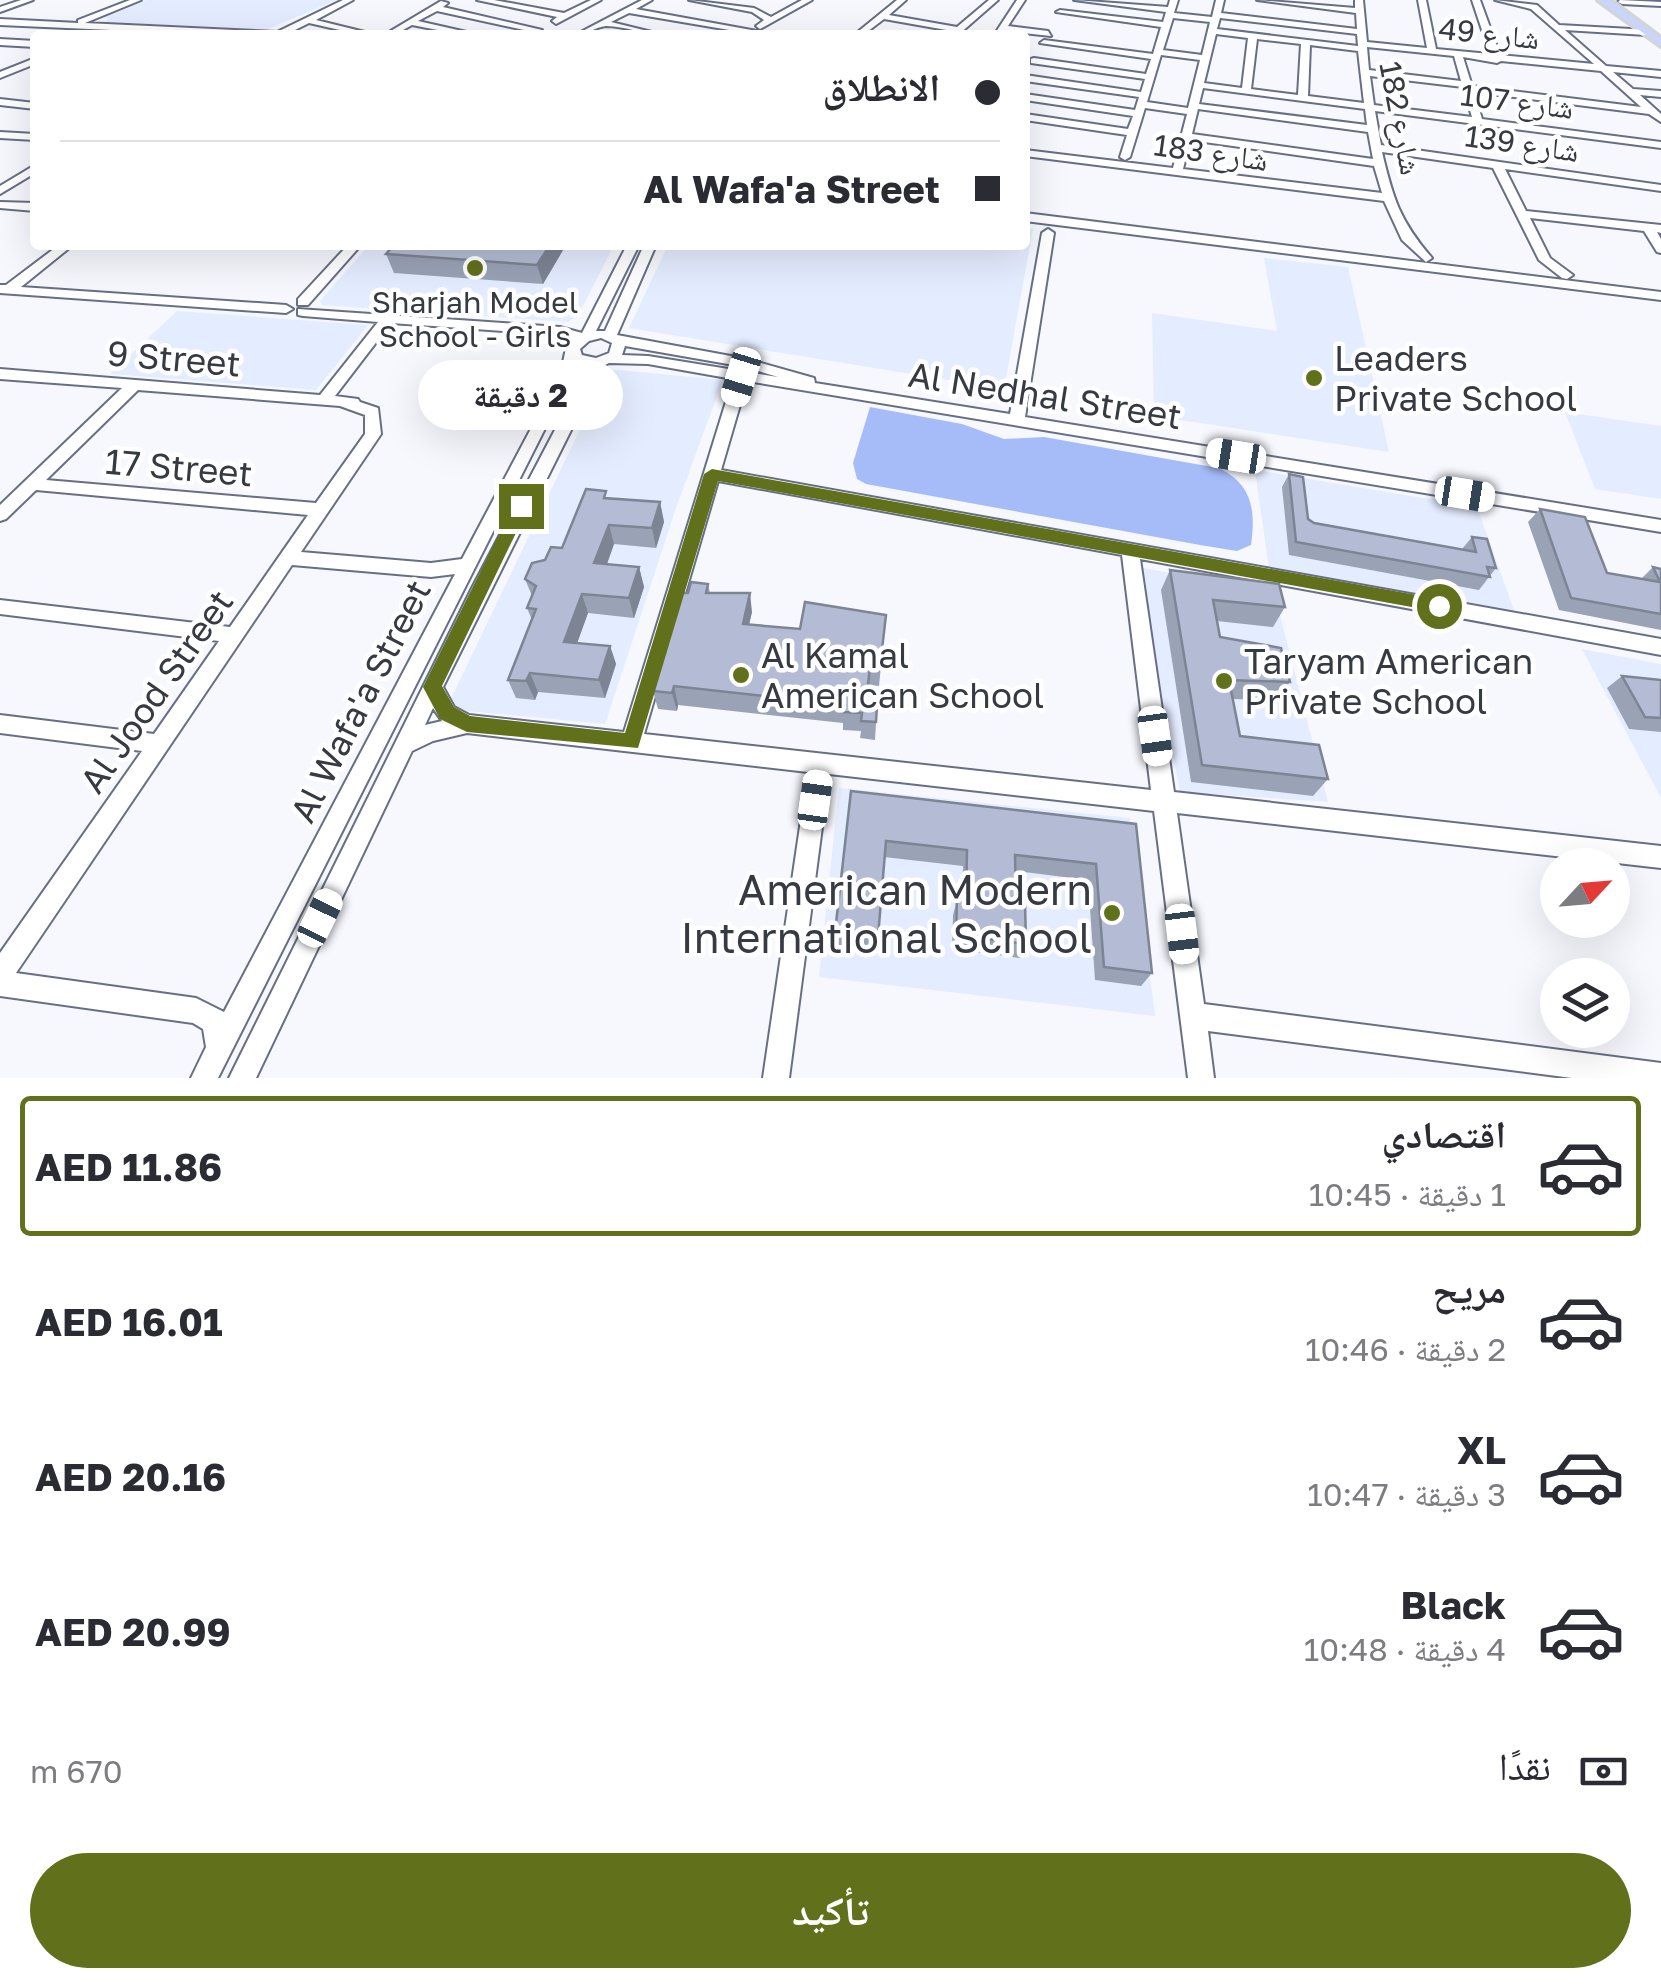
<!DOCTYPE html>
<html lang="ar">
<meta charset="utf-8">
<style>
:root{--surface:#fff;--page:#f7f7f7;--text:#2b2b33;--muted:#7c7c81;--line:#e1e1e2;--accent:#61701b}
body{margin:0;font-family:"Golos Text","Noto Naskh Arabic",sans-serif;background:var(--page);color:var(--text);direction:rtl;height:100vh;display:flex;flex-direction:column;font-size:38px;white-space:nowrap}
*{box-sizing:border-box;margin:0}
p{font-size:32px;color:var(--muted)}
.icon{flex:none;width:55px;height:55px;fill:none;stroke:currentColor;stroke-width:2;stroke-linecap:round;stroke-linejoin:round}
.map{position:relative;height:1078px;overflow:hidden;direction:ltr}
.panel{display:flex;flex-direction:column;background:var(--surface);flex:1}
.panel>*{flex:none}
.top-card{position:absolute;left:30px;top:30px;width:1000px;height:220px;border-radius:10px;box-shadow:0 10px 40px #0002;direction:rtl;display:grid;align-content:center;height:220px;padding:0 30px;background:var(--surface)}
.needle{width:65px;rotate:64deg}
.buttons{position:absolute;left:1540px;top:848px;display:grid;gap:20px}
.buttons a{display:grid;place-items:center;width:90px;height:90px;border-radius:50%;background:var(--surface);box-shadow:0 10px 40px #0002;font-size:50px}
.end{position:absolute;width:45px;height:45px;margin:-22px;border:12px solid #61701b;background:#fff;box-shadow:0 0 0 5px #fff}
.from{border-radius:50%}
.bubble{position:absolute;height:70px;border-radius:35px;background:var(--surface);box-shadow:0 10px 40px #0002;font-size:32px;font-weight:700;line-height:70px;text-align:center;direction:rtl}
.car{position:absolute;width:30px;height:60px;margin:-30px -15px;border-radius:12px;box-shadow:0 0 8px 2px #0007;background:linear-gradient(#fff 24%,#345 0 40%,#fff 0 76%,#345 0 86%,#fff 0)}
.top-card b{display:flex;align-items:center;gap:35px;height:95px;font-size:38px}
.top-card b+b{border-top:2px solid var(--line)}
.top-card i{width:25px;height:25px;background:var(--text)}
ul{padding:18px 0 0;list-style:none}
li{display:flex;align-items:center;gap:30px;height:140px;margin:0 20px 15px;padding:0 10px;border:5px solid transparent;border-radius:10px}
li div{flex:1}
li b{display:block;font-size:38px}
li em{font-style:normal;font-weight:700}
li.current{border-color:var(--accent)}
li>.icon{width:90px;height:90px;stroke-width:1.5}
.pay{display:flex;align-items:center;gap:25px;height:110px;padding:0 30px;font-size:38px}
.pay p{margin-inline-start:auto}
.cta{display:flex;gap:20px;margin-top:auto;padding:20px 30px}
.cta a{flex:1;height:115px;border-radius:60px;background:var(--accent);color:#fff;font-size:40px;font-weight:700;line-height:115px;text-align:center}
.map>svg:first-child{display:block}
.built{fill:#e4ecff}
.water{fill:#a6bcf9}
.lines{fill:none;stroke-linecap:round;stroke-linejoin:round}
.minor-casing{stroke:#676f85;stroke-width:4}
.major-casing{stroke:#d3d4d6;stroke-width:6}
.minor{fill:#fff;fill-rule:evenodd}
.major{fill:#c9d6fb;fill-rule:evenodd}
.wall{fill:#9aa2b6}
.shaded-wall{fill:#7d8494}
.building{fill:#b3bcd4;stroke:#7d8494;stroke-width:2.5}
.route{fill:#61701b}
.poi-dot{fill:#61701b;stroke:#fff;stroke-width:4}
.labels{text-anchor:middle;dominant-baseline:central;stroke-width:9;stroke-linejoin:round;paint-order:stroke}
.far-street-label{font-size:30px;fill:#363a43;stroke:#fff}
.far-poi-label{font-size:30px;fill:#363a43;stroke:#fff}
.street-label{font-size:35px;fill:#363a43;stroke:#fff}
.poi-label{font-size:35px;fill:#363a43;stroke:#fff;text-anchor:start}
.near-poi-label{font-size:42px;fill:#363a43;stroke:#fff;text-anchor:end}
</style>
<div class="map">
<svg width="1661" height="1078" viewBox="0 0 1661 1078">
<rect width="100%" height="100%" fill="#f6f8fd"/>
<path class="built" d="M146 0H337L265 30 106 22 108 18 103 17Z
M1025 228 1033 229 1004 389 629 328 668 245H1025Z
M369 245H614L578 316 568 322 322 305 320 301Z
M1264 258 1348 267 1389 452 1154 416 1152 313 1277 331Z
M177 311 368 325 316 390 110 374Z
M609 369 723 380 677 505 605 724 446 709Z
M1565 412 1661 426V499L1595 489Z
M1255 470 1477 507 1515 613 1269 569Z
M1138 567 1274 592 1328 802 1180 792Z
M1582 649 1661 664V798Z
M839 788 1130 818 1155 1016 819 977Z"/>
<path class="water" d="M870 407 962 424 1004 439 1044 437 1218 468C1252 483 1256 510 1251 545L1237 551 1200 545 866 484 857 479 853 463Z"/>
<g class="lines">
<defs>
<path id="minor" d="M21 0H33L0 12V7Z
M130 0H141L85 23 277 32 343 0H353L316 20 377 35H362L309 23 285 35H223L0 25V19L78 23V20Z
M477 0H494L564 13 591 0H601L556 24 552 21 557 17Z
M642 0H652L636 9 757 31 753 34 629 13 611 22 664 35C645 35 625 26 606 26 595 27 587 35 575 35Z
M689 0 754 8 771 17 802 0H812L760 29 756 26 764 20 752 12Z
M897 0H906L889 15 957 27 989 0H998L958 35H949L952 31 884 19 863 35H854Z
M1017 0H1025L1008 26 1048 31 1051 36 1005 31 1002 35H994Z
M1074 0 1168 7 1170 0H1178L1174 13 1212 17 1216 0H1224L1221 13 1357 29 1356 13 1257 0 1355 8V0H1363L1367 42 1427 48 1418 0H1426L1436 49 1490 54 1472 0H1480L1500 55 1594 64 1531 9 1495 0 1537 5 1559 25 1649 30 1646 35 1565 30 1606 66 1661 71V77L1613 72 1633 89 1661 91V97L1640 95 1661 114V122L1649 114 1474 92 1482 119 1661 142V148L1375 111 1381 145 1661 185V191L1505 169 1526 211 1661 225V233L1657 232 1661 239V253L1657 252 1644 231 1530 218 1550 258 1573 275 1567 279 1562 278 1539 260 1493 168 1382 152C1393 199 1400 221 1432 258L1426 262 1402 240 1384 201 1025 156V150L1173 168 1187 114 1145 108 1130 157 1125 160 1120 157 1127 135 1025 120V114L1128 129 1133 116 1025 100V94L1135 110 1139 97 1025 81V75L1141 92 1145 79 1031 63V59L1034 58 1146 74 1151 59 1040 43 1044 40 1153 54 1161 27 1056 12 1060 10 1163 22 1166 12ZM1173 18 1210 22 1202 55 1163 50ZM1220 18 1357 34 1358 46 1217 29ZM1216 34 1248 38 1242 88 1204 83ZM1257 39 1301 44 1298 95 1251 89ZM1310 45 1358 51 1364 103 1308 96ZM1367 47 1454 56 1461 81 1369 70ZM1161 55 1200 60 1188 108 1147 102ZM1463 57 1497 63 1501 61 1601 71 1641 107 1472 86ZM1370 76 1463 87 1472 117 1374 105ZM1203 88 1365 109 1367 125 1199 104ZM1198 109 1368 132 1373 159 1192 134ZM1190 140 1374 166 1382 193 1183 169Z
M1620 0 1661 2V6L1622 4 1618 2Z
M441 1 448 3 443 7 542 30 538 33 437 11 418 21 480 35H463L412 25 394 35H384Z
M0 39 35 41V47L0 45Z
M35 58V64L0 78V72Z
M0 99 35 103V109L0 105Z
M0 132 35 134V140L0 138Z
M35 165V173L0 194V186Z
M0 202 35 203V211L0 208Z
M1025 213 1661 292V300L1025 221Z
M1048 229 1054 233 1025 417 1661 520V532L747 381 721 470 1661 639V655L1140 559 1174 792 1661 846V868L1177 813 1204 1004 1661 1063V1078H1572L1208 1031 1214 1078H1188L1154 811 829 774 789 1078H763L808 772 467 733 433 741 412 751 256 1078H229L472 588 589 365 578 363 218 1078H191L206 1047 203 1029 193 1023 0 996V953L142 751 0 733V715L154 734 219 641 0 614V600L230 627 308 515 36 490 6 519 0 521V505L122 388 0 379V369L320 395 378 322 303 316 298 315V309L560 327 582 333 627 245H639L596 331H605L644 245H656L617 335 747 359 814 378 815 383 1010 414 1042 233ZM391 323 559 335 574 340 566 348 561 372 462 559 431 563 301 552 381 434 378 408 360 402 358 399 335 396ZM601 338 612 343 609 353 596 358 582 355 580 349 589 341ZM625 346 745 367 778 377 648 356 622 355ZM609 363 648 364 733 379 624 732 469 715 454 707 443 687 603 366ZM138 390 340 406 365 415V434L316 503 46 480ZM718 481 1122 555 1151 790 644 734ZM292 565 431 577 455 574 224 1012 196 998 16 973ZM433 708 442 721 425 725Z
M59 245H73L21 287 286 305 293 309 286 313 0 293V285H6Z
M348 245H361L308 305H298V299Z"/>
<path id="major" d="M1598 0H1610L1661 38V46Z"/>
</defs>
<use href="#minor" class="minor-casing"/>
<use href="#major" class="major-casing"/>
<use href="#minor" class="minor"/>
<use href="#major" class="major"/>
</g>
<path class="wall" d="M394 245H566L543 284 394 273 386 254Z
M1289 474 1308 519 1314 523 1462 549 1472 537 1496 568 1479 590 1289 555 1282 487Z
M608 498 660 502 664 522 656 548 614 544 607 564 639 567 644 587 634 618 588 613 577 643 610 646 616 664 605 698 538 692 535 700 516 698 508 680 532 620 527 608 532 596 525 579 545 560 562 548Z
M1540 509 1607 573 1641 579 1653 567 1661 569V630L1559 610 1528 522Z
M1170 570 1285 607 1273 627 1217 621 1220 637 1290 682 1277 700 1233 699 1240 736 1328 779 1313 796 1191 782 1161 590Z
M708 584 710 593 752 612 749 624 800 629 886 615 879 686 869 685 867 705 877 706 875 740 860 738 861 731 843 730V723L678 705 677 711 658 709 653 691 688 593Z
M1622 676 1661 680V732L1629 729 1607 688Z
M851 791 1136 824 1152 973 1141 986 1095 980 1088 880 1016 871V901L1026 944 1020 958 952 949 953 915 957 900 962 901 963 866 884 857 876 951 835 946V932Z"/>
<path class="shaded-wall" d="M550 245H566L543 284 537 265Z
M660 502 664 522 656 548 652 528Z
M609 525 614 544 600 583 594 563Z
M639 567 644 587 634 618 629 598Z
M750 593 752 612 745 642 743 624Z
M582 594 588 613 571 660 564 642Z
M610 646 616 664 605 698 599 680Z
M530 673 538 692 535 700 526 681Z
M674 686 678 705 677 711 672 693Z"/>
<path class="building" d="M394 245H550L537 265 386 254Z
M1289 474 1303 477 1308 519 1314 523 1476 552 1472 537 1487 539 1496 568 1487 567 1490 577 1296 542Z
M586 489 606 491 604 498 660 502 652 528 609 525 594 563 639 567 629 598 582 594 564 642 610 646 599 680 530 673 526 681 508 680 536 609 527 608 536 586 525 579 532 563 545 560 551 547 562 548Z
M1540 509 1585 517 1607 573 1660 582 1653 567 1661 569V614L1571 598Z
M1170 570 1279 584 1285 607 1213 600 1220 637 1281 648 1290 682 1229 680 1240 736 1319 745 1328 779 1202 765Z
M691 582 708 584 706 593H750L743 624 800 629 805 602 886 615 880 667 870 666 866 705 877 706 876 722 861 721 862 713 844 712 845 705 674 686 672 693 653 691 680 593H688Z
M1622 676 1661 680V718L1645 717Z
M851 791 1136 824 1152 973 1104 967 1096 864 1015 855 1016 901 1025 902 1026 944 956 935 957 900 966 901 967 850 886 841 878 937 835 932Z"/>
<path class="route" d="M712 469 1439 599 1447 606 1439 612 718 481 638 748 467 732 440 719 423 687 513 506 521 501 529 506 442 686 454 707 470 716 625 733 704 474Z"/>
<g class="poi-dot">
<circle cx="475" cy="268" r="10"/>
<circle cx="1314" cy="378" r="10"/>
<circle cx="741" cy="675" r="10"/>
<circle cx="1224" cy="681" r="10"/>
<circle cx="1112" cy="913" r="10"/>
</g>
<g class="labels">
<g class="far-street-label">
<text transform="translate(1489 33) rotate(6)">شارع 49</text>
<text transform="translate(1517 101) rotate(7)">شارع 107</text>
<text transform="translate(1401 118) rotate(79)">شارع 182</text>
<text transform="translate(1522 143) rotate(8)">شارع 139</text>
<text transform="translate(1211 152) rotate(8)">شارع 183</text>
</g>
<g class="far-poi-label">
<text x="475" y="302">Sharjah Model<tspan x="475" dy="34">School - Girls</tspan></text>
</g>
<g class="street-label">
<text transform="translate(174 358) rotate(5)">9 Street</text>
<text transform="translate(1045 395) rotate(9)">Al Nedhal Street</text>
<text transform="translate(179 467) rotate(5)">17 Street</text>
<text transform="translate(156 691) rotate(-55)">Al Jood Street</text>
<text transform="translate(360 701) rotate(-63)">Al Wafa'a Street</text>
</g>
<g class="poi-label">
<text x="1334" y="358">Leaders<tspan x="1334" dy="40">Private School</tspan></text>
<text x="761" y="655">Al Kamal<tspan x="761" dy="40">American School</tspan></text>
<text x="1244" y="661">Taryam American<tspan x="1244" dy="40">Private School</tspan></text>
</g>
<g class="near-poi-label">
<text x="1092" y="889">American Modern<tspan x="1092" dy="48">International School</tspan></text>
</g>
</g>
</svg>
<div class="buttons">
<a><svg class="needle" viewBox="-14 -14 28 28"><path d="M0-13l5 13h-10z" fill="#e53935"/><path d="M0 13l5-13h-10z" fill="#7c7c81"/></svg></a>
<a><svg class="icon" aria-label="layers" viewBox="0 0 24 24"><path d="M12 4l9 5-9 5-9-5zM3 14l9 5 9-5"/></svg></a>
</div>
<i class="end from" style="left:1439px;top:606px"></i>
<i class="end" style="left:521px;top:506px"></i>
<div class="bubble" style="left:418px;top:360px;width:205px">2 دقيقة</div>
<i class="car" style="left:741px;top:377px;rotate:197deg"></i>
<i class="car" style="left:1236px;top:456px;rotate:279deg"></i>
<i class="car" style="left:1465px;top:494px;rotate:99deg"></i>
<i class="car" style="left:1155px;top:736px;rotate:172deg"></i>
<i class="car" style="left:815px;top:800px;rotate:8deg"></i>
<i class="car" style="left:320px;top:918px;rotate:26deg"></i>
<i class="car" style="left:1182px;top:934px;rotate:173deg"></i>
<div class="top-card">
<b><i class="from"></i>الانطلاق</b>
<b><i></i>Al Wafa'a Street</b>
</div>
</div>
<section class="panel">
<ul>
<li class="current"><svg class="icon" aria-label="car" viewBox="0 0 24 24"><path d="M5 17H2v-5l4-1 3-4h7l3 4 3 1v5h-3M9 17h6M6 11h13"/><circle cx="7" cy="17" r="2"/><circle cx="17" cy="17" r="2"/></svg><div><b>اقتصادي</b><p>1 دقيقة · 10:45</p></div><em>AED 11.86</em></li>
<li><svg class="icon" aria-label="car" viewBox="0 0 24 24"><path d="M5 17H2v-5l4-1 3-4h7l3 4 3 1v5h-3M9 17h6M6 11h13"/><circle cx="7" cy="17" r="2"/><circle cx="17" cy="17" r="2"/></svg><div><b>مريح</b><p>2 دقيقة · 10:46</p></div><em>AED 16.01</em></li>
<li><svg class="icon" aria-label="car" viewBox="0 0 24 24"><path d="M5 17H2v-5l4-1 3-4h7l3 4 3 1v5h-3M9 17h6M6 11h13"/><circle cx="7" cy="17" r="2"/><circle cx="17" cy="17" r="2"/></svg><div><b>XL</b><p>3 دقيقة · 10:47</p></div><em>AED 20.16</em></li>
<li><svg class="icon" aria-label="car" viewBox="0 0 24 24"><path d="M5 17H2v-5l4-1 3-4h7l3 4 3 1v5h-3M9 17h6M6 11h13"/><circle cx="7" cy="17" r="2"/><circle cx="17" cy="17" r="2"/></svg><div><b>Black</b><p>4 دقيقة · 10:48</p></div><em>AED 20.99</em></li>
</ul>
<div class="pay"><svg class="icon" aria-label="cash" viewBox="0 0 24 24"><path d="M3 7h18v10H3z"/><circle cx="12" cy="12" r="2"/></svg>نقدًا<p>670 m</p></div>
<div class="cta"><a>تأكيد</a></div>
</section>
